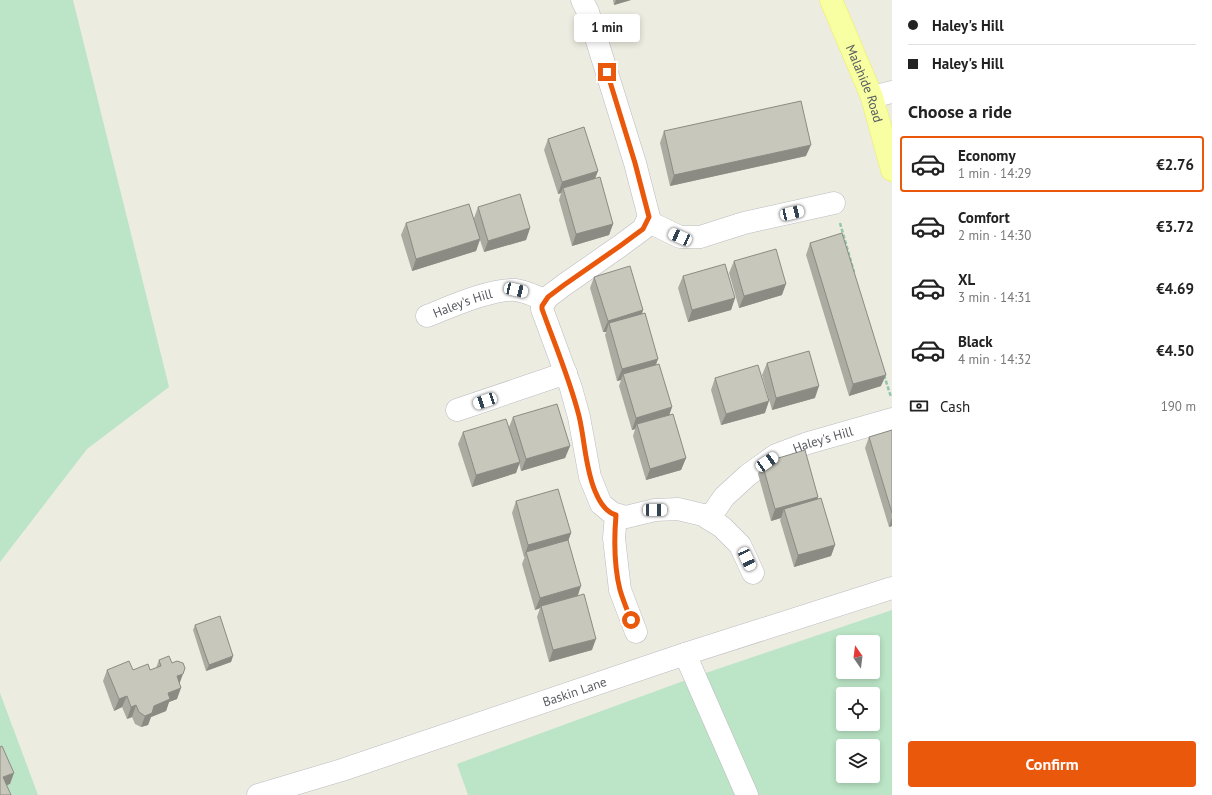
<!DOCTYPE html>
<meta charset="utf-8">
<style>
:root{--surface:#fff;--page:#f2f2f2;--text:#222;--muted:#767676;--line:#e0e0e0;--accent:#ea580c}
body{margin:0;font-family:"PT Sans",sans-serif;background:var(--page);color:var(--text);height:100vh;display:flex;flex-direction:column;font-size:15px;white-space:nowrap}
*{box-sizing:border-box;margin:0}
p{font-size:13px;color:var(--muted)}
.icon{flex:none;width:22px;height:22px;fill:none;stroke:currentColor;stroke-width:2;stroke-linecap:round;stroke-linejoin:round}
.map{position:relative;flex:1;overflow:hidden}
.sheet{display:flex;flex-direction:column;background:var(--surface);width:320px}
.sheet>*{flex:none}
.guide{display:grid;align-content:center;height:88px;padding:0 16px;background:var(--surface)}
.needle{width:26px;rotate:346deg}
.tools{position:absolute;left:836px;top:635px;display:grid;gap:8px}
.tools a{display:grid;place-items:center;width:44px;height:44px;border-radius:4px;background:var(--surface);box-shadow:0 2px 6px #0003;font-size:20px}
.end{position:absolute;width:18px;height:18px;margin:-9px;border:5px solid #ea580c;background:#fff;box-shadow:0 0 0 2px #fff}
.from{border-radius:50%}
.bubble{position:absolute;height:28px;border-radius:4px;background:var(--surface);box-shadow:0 2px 6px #0003;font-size:13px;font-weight:600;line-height:28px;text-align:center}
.car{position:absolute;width:12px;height:24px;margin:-12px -6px;border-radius:5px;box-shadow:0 0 3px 1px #0007;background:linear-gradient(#fff 24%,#345 0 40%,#fff 0 76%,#345 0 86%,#fff 0)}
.guide b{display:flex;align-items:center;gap:14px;height:38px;font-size:15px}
.guide b+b{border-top:1px solid var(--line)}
.guide i{width:10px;height:10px;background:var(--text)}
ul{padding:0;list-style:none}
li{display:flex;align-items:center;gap:12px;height:56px;margin:0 8px 6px;padding:0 8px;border:2px solid transparent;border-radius:4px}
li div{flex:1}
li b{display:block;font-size:15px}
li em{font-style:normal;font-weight:600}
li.active{border-color:var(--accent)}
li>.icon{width:36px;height:36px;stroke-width:1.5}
h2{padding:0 16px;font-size:18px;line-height:48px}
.pay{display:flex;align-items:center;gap:10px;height:44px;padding:0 16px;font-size:15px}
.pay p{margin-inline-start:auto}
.action{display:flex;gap:8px;margin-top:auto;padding:8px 16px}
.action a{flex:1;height:46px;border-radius:4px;background:var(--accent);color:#fff;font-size:16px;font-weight:600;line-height:46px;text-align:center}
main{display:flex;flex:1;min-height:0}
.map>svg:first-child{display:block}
.green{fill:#bbe5c6;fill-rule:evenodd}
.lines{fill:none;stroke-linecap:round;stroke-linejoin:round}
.minor-casing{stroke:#bbbbc2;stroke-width:23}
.major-casing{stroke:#f3ee52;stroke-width:23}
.path{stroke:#94c6ae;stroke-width:2.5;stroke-dasharray:4 2;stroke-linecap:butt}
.minor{stroke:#fff;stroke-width:22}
.major{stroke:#f7ffa2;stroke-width:22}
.wall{fill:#ababa2}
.shaded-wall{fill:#8b8b84}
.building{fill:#c7c7bc;stroke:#8b8b84}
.route{stroke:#ea580c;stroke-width:5}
.labels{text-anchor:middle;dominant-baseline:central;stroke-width:3;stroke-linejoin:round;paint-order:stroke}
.street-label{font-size:13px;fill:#595a61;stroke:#fff}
</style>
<main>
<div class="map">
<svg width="892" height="795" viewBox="0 0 892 795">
<rect width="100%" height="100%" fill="#ecece0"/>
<path class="green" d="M0 0H73L169 387 87 449 0 562Z
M892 610V795H468L457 764 697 676ZM843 642H873V672H843ZM843 694H873V724H843ZM843 746H873V776H843Z
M0 693 38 795H0Z"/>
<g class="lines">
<defs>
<g id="minor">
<path d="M582 0 588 12 635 163 649 217 643 229 620 246 564 285 548 297 542 306V309L571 388 579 417 590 477 601 504 612 513 626 517 655 510 678 509 703 515 722 527 740 545 753 573"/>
<path d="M872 97 892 92"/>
<path d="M647 221 680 237H700L744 223 834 203"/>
<path id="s1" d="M427 316C450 307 492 288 516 290 527 292 536 296 545 301"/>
<path d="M457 410 566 373"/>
<path d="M616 515 614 538 620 590 636 632"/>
<path id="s2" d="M709 519 724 497 748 475 776 455 808 443 892 419"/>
<path d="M685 654 747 795"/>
<path id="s3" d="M258 795 342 770 685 654 892 588"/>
</g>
<g id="major">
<path id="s4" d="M831 0 872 97 892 170"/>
</g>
</defs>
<use href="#minor" class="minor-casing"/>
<use href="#major" class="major-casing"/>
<path class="path" d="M840 223 854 272
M884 375 891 397"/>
<use href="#minor" class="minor"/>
<use href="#major" class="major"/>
</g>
<path class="wall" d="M613 0H631L614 5Z
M664 131 806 156 670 186 660 143Z
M548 139 598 171 595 179 613 224 609 235 572 246 559 200 561 193 558 194 544 150Z
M478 207 530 228 526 240 484 252 480 240 476 251 412 271 401 235 406 223 474 218Z
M810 243 881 386 849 396 806 255Z
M734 261 782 295 739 308 729 273Z
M683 276 735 298 731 310 688 322 678 288Z
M594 277 643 310 642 314 658 359 656 365 672 407 669 415 686 458 681 470 646 480 633 436 635 429 632 430 619 386 621 380 617 381 605 335 606 332H603L590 288Z
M767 363 815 398 772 410 762 375Z
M715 378 765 413 721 425 711 390Z
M513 417 570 446 565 458 521 471 519 463 516 473 472 487 458 444 463 432 509 427Z
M892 430V526L889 527 865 448 869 437Z
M762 463 818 497 817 499 835 545 831 556 794 567 780 520 781 518 771 521 758 474Z
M516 501 571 533 568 541 577 596 592 650 549 662 537 617 540 608 535 610 522 564 525 556 524 557 512 513Z
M195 625 233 656 231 662 206 671 193 630Z
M159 660 180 684 177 699 169 702 166 711 151 717 148 725 141 727 135 724 132 717 127 719 122 707 114 711 103 681 107 670H150L156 668Z"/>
<path class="shaded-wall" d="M616 0H631L614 5Z
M811 145 806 156 670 186 674 175Z
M598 171 593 183 563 188 561 193 558 194 562 182Z
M613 224 609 235 572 246 576 234Z
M530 228 526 240 484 252 488 241Z
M480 239 476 251 412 271 416 259Z
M786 284 782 295 739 308 744 296Z
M735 298 731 310 688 322 692 310Z
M643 310 639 322 609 323 606 332H603L608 321Z
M658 359 653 371 623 374 621 380 617 381 622 369Z
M886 375 881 386 849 396 853 384Z
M819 386 815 398 772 410 776 398Z
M769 401 765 413 721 425 726 414Z
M672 407 668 419 637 424 635 429 632 430 636 418Z
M570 446 565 458 521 471 526 459Z
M686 458 681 470 646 480 650 469Z
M520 462 516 473 472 487 476 475Z
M818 497 814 509H784L781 518 771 521 775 509Z
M892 518V526L889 527Z
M571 533 567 544 526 552 525 556 524 557 528 545Z
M835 545 831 556 794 567 798 555Z
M581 586 577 598 541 606 540 608 535 610 540 598Z
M596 639 592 650 549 662 553 650Z
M233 656 231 662 206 671 209 665Z
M183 674 179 685 177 676Z
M181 688 177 699 169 702 166 711 151 717 148 725 141 727 145 716 154 706 168 693Z
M127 696 122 707 114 711 119 699Z
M136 705 132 717 127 719 131 707Z
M14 773 10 784 0 788 3 777Z"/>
<path class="building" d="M801 101 811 145 674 175 664 131Z
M584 127 598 171 562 182 548 139Z
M600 177 613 224 576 234 563 188Z
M520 194 530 228 488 241 478 207Z
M469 204 480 239 416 259 406 223Z
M842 233 886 375 853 384 810 243Z
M776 249 786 284 744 296 734 261Z
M725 264 735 298 692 310 683 276Z
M630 266 643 310 608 321 594 277Z
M645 313 658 359 622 369 609 323Z
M809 351 819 386 776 398 767 363Z
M659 364 672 407 636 418 623 374Z
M758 365 769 401 726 414 715 378Z
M557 404 570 446 526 459 513 417Z
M673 414 686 458 650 469 637 424Z
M506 419 520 462 476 475 463 432Z
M892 430V513L869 437Z
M805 450 818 497 775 509 762 463Z
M558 489 571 533 528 545 516 501Z
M821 498 835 545 798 555 784 509Z
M568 540 581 586 540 598 526 552Z
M584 594 596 639 553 650 541 606Z
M220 616 233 656 209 665 195 625Z
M169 656 172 663 177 661 183 663 185 668 183 674 177 676 181 688 168 693 170 699 154 706 152 713 145 716 139 712 136 705 131 707 127 696 119 699 107 670 129 661 133 670 148 664 150 670 161 666 159 660Z
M2 746 14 773 3 777 11 795H0V747Z"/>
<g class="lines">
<path class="route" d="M607 72 635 163 649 217 643 229 620 246 564 285 548 297 542 306V309C555 345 570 380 579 416 585 441 585 467 595 491 599 501 605 512 616 515 614 539 614 566 620 590 623 600 627 610 631 620"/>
</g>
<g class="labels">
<g class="street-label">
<text stroke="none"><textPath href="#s4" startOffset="90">Malahide Road</textPath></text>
<text stroke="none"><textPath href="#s1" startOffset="38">Haley's Hill</textPath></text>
<text stroke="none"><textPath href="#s2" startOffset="143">Haley's Hill</textPath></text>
<text stroke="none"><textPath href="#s3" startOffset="333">Baskin Lane</textPath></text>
</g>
</g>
</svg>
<div class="tools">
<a><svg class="needle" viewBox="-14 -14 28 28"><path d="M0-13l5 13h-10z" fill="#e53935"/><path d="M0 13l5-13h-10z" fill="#767676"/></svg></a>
<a><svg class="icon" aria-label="locate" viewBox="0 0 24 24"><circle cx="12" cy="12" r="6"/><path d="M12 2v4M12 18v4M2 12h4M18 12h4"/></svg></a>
<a><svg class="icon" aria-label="layers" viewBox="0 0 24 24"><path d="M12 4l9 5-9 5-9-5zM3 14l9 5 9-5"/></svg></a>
</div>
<i class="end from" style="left:631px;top:620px"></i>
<i class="end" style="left:607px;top:72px"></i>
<div class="bubble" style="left:574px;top:14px;width:66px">1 min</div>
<i class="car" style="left:792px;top:213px;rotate:77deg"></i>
<i class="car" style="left:680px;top:237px;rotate:294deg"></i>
<i class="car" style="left:516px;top:290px;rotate:103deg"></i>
<i class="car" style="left:485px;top:401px;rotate:251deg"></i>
<i class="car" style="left:767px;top:462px;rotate:56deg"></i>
<i class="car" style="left:655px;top:510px;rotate:90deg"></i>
<i class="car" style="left:747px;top:559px;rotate:155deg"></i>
</div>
<section class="sheet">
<div class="guide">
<b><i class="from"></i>Haley's Hill</b>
<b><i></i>Haley's Hill</b>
</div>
<h2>Choose a ride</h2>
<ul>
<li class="active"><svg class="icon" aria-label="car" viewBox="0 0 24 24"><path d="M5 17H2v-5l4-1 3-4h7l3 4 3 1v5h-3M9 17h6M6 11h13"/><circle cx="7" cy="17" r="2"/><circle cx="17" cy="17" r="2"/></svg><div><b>Economy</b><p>1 min · 14:29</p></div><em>€2.76</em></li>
<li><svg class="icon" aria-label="car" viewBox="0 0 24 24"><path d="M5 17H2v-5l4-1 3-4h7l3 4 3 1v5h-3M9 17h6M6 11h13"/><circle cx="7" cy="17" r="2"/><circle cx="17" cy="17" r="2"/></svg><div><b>Comfort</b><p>2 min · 14:30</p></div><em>€3.72</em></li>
<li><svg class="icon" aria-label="car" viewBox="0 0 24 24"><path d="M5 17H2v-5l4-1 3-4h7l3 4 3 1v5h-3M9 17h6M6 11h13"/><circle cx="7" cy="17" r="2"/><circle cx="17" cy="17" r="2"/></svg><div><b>XL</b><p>3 min · 14:31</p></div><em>€4.69</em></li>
<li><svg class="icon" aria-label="car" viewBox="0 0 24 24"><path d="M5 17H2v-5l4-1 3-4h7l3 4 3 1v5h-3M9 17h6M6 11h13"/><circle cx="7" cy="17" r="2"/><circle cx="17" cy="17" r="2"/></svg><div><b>Black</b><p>4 min · 14:32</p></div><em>€4.50</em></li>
</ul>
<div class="pay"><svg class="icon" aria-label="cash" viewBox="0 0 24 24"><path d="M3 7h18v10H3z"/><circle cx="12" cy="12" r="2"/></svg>Cash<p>190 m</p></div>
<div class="action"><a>Confirm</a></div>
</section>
</main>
